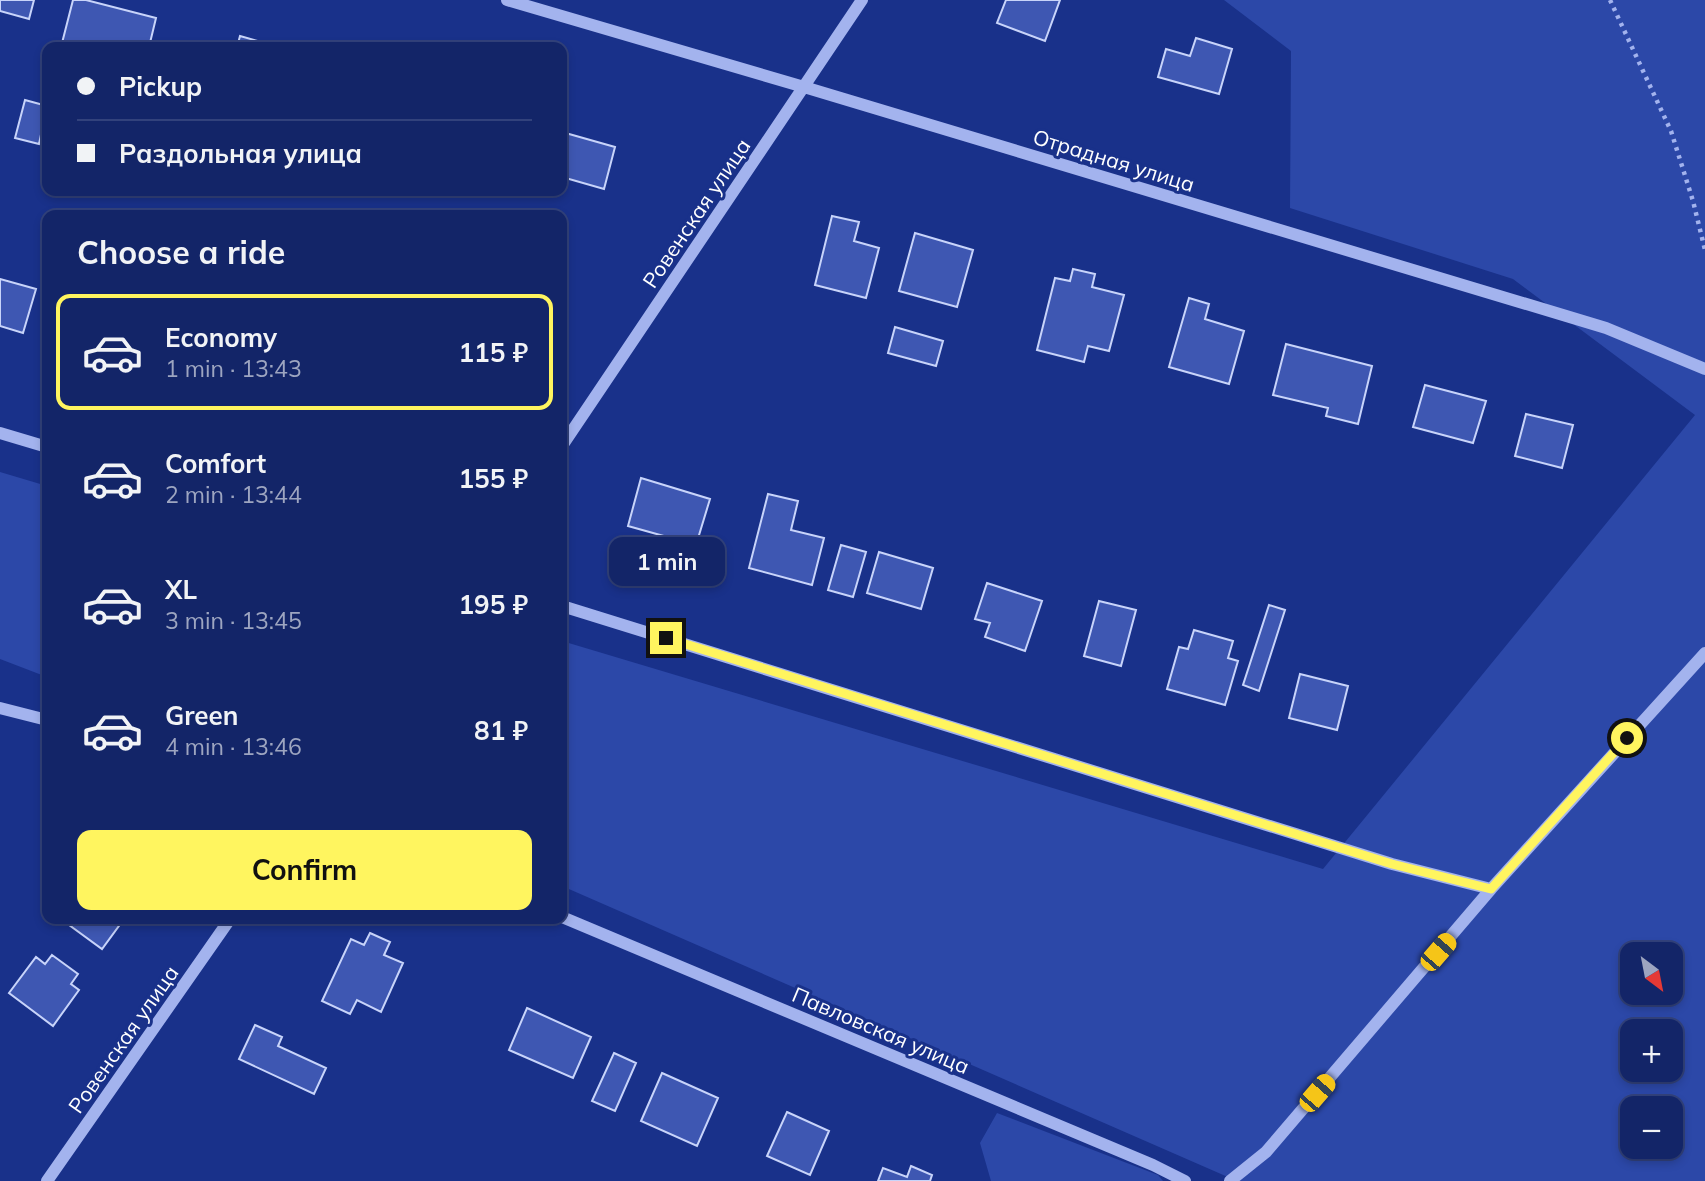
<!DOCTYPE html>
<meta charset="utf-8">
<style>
:root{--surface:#132568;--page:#1c2d6e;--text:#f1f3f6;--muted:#9da5c0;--line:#32427c;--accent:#fff55f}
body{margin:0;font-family:Mulish,sans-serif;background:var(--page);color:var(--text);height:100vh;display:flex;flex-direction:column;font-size:26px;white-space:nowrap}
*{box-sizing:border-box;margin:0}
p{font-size:23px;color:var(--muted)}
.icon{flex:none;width:38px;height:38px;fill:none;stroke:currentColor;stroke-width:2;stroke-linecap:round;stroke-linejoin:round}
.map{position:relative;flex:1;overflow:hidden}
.side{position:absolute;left:42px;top:210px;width:525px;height:714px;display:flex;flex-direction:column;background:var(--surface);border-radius:14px;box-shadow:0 4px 10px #0003,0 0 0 2px var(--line)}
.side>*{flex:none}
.guide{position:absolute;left:42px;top:42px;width:525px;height:154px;border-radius:14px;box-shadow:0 4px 10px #0003,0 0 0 2px var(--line);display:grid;align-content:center;height:154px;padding:0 35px;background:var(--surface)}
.needle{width:46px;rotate:148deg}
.fabs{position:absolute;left:1620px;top:942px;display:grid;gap:14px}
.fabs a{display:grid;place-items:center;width:63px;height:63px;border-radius:14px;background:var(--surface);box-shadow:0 4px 10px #0003,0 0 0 2px var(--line);font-size:35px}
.end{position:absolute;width:32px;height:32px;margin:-16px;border:9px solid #fff55f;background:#111;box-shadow:0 0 0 4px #111}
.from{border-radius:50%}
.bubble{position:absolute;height:49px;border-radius:14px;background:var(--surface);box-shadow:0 4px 10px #0003,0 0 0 2px var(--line);font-size:23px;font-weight:700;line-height:49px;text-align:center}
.car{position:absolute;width:21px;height:42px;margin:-21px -10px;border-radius:9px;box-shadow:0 0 5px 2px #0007;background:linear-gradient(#f5c518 24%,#345 0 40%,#f5c518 0 76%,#345 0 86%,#f5c518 0)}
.guide b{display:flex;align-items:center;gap:24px;height:66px;font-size:26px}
.guide b+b{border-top:2px solid var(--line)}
.guide i{width:18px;height:18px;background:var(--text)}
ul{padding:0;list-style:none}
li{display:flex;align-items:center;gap:21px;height:116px;margin:0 14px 10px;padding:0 21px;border:4px solid transparent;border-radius:14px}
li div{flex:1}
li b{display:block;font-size:26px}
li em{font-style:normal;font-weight:700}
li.on{border-color:var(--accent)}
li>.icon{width:63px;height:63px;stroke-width:1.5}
h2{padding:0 35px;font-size:32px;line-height:84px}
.cta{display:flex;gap:14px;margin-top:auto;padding:14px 35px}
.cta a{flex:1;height:80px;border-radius:14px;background:var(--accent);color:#111;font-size:28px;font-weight:700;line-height:80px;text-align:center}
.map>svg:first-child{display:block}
.green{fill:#2c48a8;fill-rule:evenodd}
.building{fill:#3e57b2;stroke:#c8d4fa;stroke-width:2}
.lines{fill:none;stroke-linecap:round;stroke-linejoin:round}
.path{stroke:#a3b3ee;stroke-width:4.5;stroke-dasharray:3.5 5;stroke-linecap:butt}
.minor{stroke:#a3b3ee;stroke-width:12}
.route{stroke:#fff55f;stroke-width:9}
.labels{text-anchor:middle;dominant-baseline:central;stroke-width:6;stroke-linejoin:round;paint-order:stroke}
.street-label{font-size:21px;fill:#fff;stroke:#19318a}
</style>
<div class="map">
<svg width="1705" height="1181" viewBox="0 0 1705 1181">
<rect width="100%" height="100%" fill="#19318a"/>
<path class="green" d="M1224 0H1705V1181H1237L562 886V641L1323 869 1695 415 1513 279 1290 208 1291 51ZM1633 954H1671V992H1633ZM1633 1031H1671V1069H1633ZM1633 1108H1671V1146H1633Z
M0 472 47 486V677L0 659Z
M997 1113 1158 1175 1163 1181H991L980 1143Z"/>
<path class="building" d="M0 0H34L29 19 0 11Z
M73 0H86L156 18 149 47H61Z
M1006 0H1060L1045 41 997 23Z
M240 36 265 43 264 47H237Z
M1196 38 1232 49 1219 94 1158 77 1166 49 1190 56Z
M25 100 47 106 39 144 15 138Z
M562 132 615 147 604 189 562 177Z
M832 216 859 222 854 241 879 248 866 298 815 285Z
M915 233 973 250 957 307 899 291Z
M1073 269 1095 274 1092 287 1124 295 1109 351 1088 346 1084 362 1037 350 1055 278 1070 281Z
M0 279 36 289 23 333 0 326Z
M1189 298 1209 304 1205 319 1244 331 1229 384 1169 367Z
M895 327 943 341 936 366 888 353Z
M1286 344 1372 366 1358 424 1326 416 1328 408 1273 395Z
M1425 385 1486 401 1473 443 1413 427Z
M1526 414 1573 425 1562 468 1515 456Z
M641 478 710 499 696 545 628 526Z
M768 494 798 501 791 530 824 538 812 585 749 568Z
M841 545 866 552 853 597 828 590Z
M879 552 933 568 921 609 867 593Z
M987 583 1042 601 1025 651 985 637 990 623 975 619Z
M1099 601 1136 610 1121 666 1084 656Z
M1269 605 1285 610 1259 691 1243 685Z
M1194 630 1233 641 1228 658 1238 661 1225 705 1167 689 1179 647 1188 649Z
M1300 674 1348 686 1337 730 1289 718Z
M67 919H124L102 949 65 922Z
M370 933 390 942 384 955 403 963 381 1012 357 1000 350 1014 322 1001 351 939 364 945Z
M52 955 78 974 71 984 79 990 53 1026 9 993 36 957 45 964Z
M527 1008 591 1037 573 1078 509 1050Z
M255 1025 282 1037 278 1046 326 1068 314 1094 239 1059Z
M614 1053 636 1063 615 1111 592 1101Z
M662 1073 718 1098 697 1146 641 1121Z
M787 1112 829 1131 810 1175 767 1156Z
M911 1166 932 1175 930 1181H878L883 1168 907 1177Z"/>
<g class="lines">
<path class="path" d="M1610 0 1671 131 1693 201 1705 250"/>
<path class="minor" d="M507 0 804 87 1606 328 1705 369
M0 433 47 447
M562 446 862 0
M562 606 1392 864 1491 889
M0 708 47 720
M562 917 1153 1165 1185 1181
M47 1181 230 919
M1230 1181 1266 1152 1491 889 1705 653"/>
</g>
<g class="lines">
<path class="route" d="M666 638 1392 864 1491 889 1627 738"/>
</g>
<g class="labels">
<g class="street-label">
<text transform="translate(1114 160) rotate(17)">Отрадная улица</text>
<text transform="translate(696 213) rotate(-56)">Ровенская улица</text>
<text transform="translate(881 1030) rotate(23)">Павловская улица</text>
<text transform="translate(123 1039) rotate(-55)">Ровенская улица</text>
</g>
</g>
</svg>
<div class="fabs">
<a><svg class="needle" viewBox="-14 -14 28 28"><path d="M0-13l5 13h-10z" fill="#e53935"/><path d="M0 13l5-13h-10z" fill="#9da5c0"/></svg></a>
<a>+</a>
<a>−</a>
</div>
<i class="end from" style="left:1627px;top:738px"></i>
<i class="end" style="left:666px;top:638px"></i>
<div class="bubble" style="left:609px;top:537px;width:116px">1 min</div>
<i class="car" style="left:1438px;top:952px;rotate:41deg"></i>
<i class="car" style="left:1317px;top:1093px;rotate:41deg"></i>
<div class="guide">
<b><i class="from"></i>Pickup</b>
<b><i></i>Раздольная улица</b>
</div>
<section class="side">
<h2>Choose a ride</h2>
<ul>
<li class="on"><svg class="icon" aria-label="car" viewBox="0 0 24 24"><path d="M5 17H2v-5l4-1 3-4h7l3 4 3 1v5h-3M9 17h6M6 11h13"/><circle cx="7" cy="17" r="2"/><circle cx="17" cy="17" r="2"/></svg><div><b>Economy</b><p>1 min · 13:43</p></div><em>115 ₽</em></li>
<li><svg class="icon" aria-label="car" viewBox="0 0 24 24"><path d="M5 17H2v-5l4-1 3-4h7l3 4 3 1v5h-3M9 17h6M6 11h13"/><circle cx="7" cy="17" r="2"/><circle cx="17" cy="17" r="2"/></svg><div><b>Comfort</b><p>2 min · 13:44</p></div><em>155 ₽</em></li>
<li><svg class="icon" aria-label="car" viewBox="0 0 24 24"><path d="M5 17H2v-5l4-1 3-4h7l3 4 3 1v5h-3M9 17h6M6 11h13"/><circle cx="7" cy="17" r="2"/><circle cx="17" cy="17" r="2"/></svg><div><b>XL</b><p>3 min · 13:45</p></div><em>195 ₽</em></li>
<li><svg class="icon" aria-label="car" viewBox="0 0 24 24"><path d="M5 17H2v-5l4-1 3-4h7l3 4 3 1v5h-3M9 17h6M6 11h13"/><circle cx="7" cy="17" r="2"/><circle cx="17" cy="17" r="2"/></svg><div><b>Green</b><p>4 min · 13:46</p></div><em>81 ₽</em></li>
</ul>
<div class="cta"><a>Confirm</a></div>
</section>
</div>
